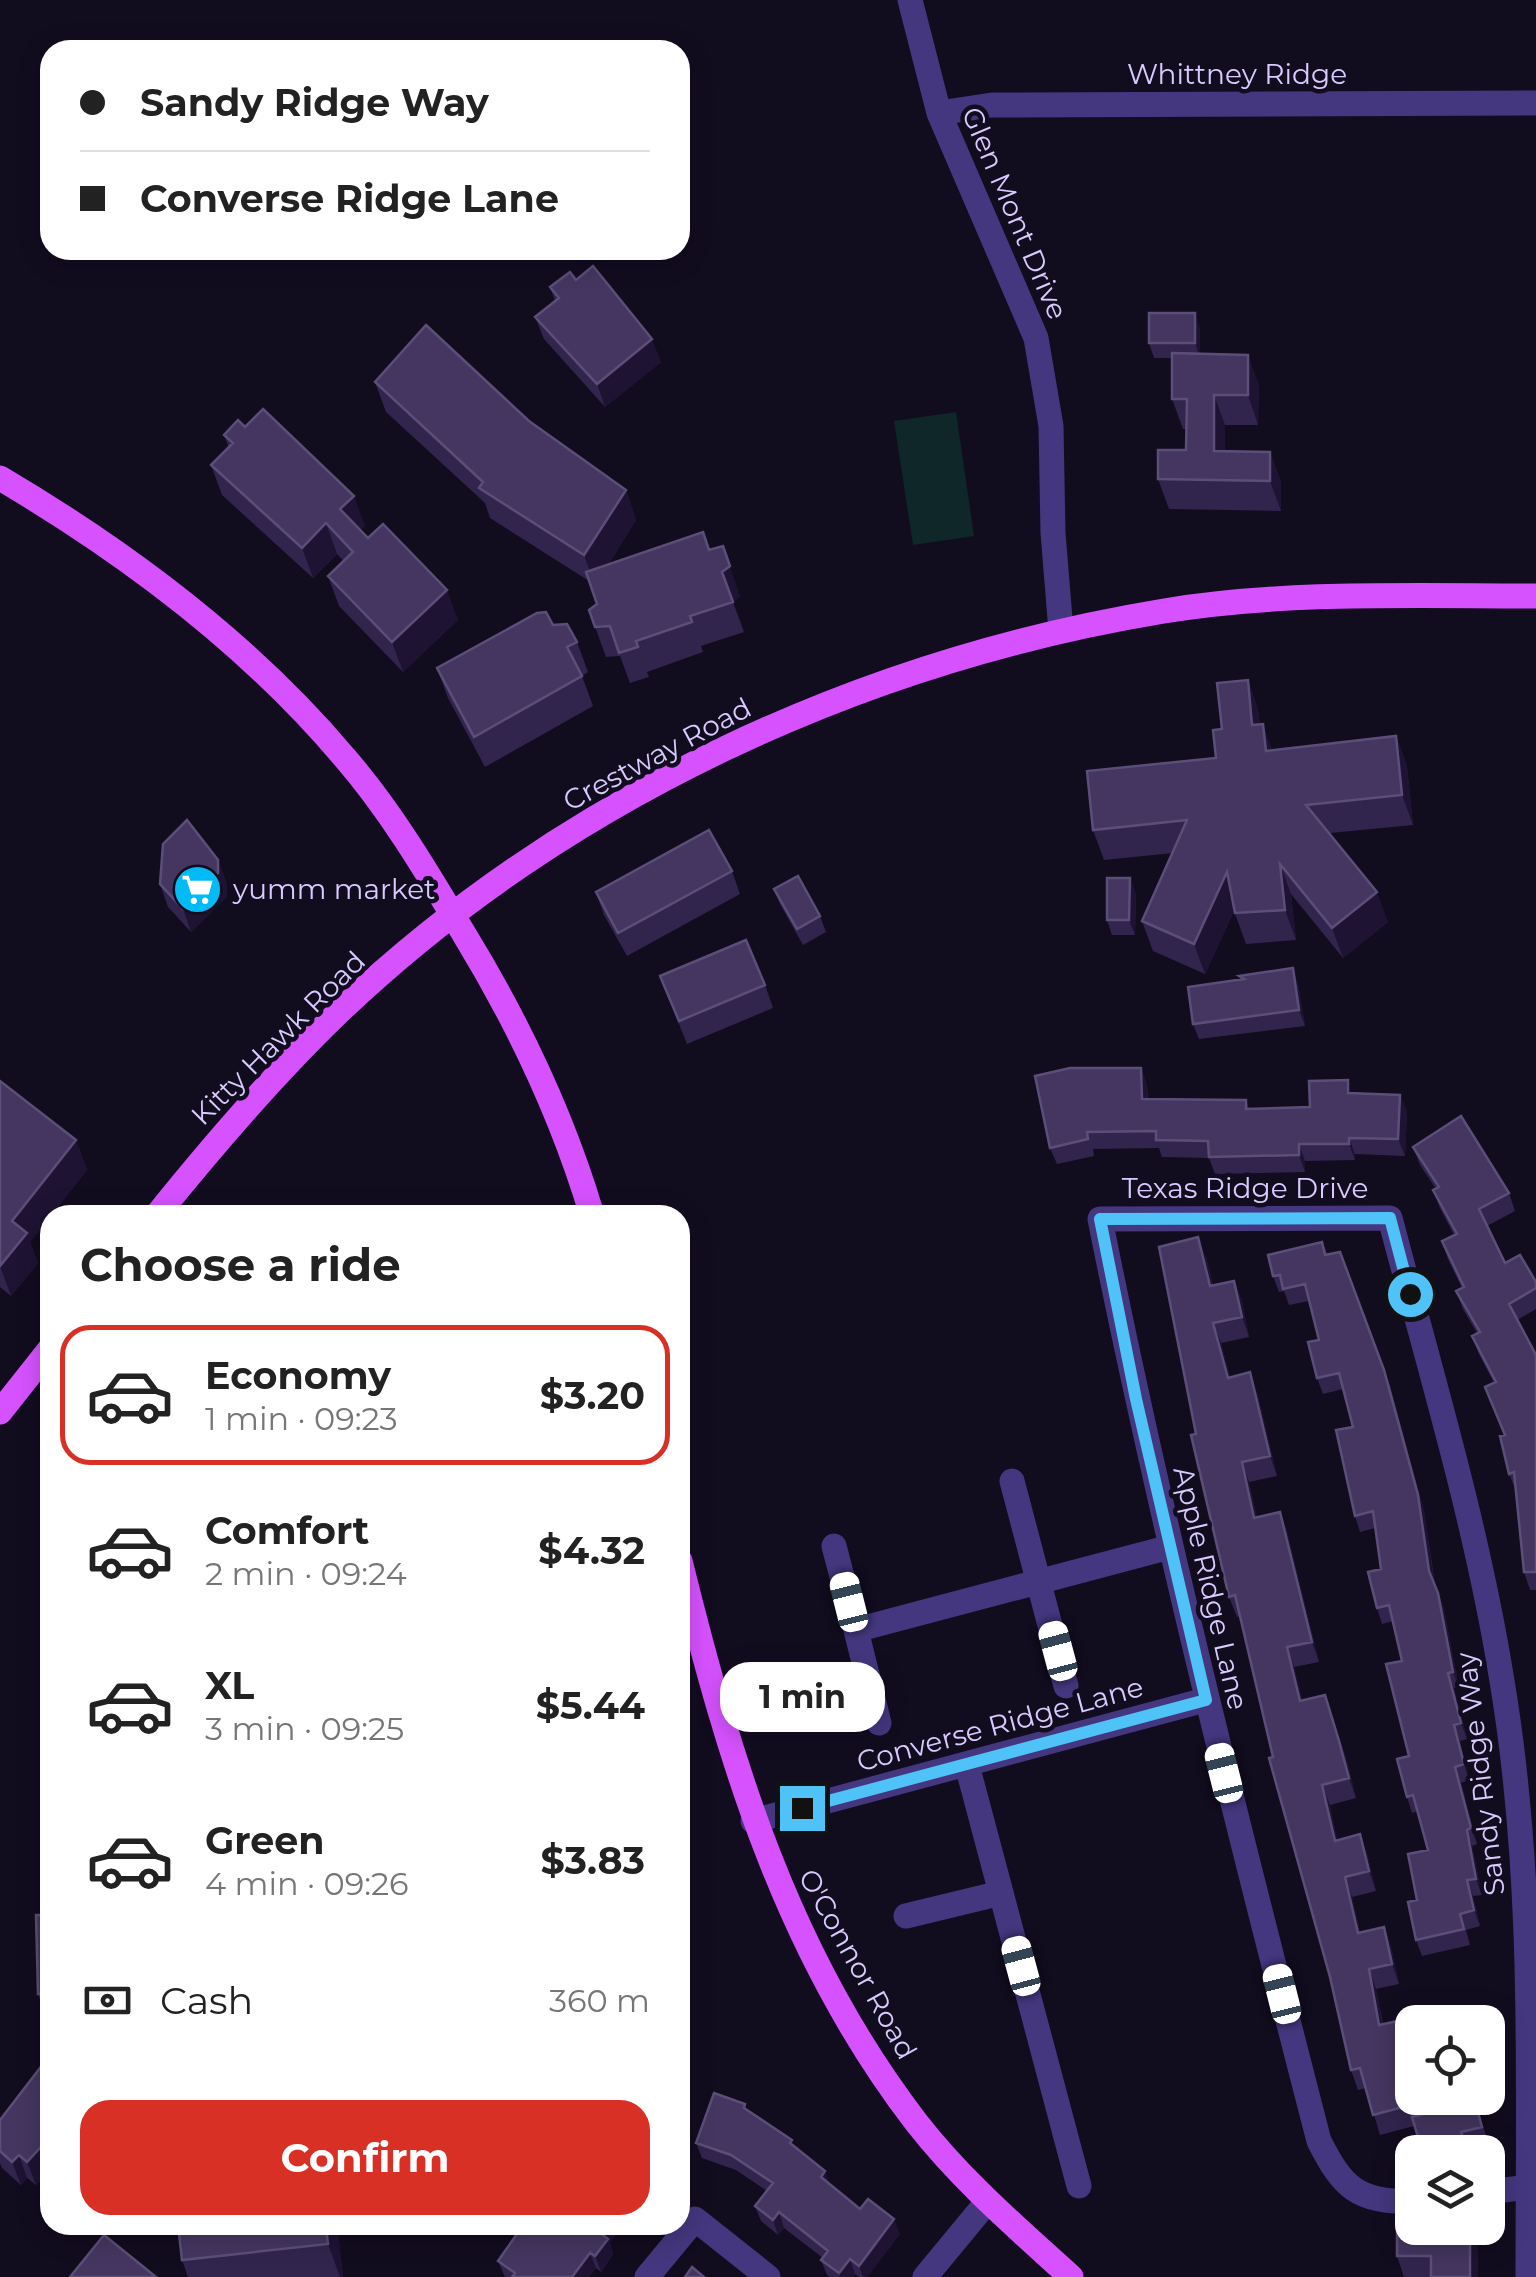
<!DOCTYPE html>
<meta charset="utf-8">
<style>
:root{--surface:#fff;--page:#f6f6f6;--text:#222;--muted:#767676;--line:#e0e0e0;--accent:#d93025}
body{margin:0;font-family:Montserrat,sans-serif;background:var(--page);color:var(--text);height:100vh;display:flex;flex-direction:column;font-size:38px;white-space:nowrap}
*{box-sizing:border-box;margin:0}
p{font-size:32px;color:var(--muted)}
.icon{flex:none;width:55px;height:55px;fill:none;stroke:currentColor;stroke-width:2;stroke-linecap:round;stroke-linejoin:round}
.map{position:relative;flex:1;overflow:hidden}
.drawer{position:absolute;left:40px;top:1205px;width:650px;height:1030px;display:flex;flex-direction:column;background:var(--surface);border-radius:30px;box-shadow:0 5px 25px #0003}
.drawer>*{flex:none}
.top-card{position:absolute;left:40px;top:40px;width:650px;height:220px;border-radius:30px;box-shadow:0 5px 25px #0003;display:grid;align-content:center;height:220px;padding:0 40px;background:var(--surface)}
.fabs{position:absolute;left:1395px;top:2005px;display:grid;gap:20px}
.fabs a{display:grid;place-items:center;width:110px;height:110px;border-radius:20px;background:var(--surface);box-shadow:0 5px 25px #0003;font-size:50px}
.end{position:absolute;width:45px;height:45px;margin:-22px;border:12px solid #4fc3f7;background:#111;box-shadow:0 0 0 5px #111}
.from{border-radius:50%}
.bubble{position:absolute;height:70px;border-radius:30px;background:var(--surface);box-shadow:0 5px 25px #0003;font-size:32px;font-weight:700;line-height:70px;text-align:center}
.car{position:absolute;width:30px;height:60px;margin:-30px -15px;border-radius:12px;box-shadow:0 0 8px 2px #0007;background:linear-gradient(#fff 24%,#345 0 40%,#fff 0 76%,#345 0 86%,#fff 0)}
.top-card b{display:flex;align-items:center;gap:35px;height:95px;font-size:38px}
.top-card b+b{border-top:2px solid var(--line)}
.top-card i{width:25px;height:25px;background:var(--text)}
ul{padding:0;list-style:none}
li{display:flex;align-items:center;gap:30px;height:140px;margin:0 20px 15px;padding:0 20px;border:5px solid transparent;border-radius:30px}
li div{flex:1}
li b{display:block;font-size:38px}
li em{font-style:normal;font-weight:700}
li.selected{border-color:var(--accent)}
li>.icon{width:90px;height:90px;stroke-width:1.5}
h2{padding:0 40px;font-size:45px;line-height:120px}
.pay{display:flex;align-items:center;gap:25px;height:110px;padding:0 40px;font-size:38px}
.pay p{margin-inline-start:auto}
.primary-button{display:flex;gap:20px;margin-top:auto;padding:20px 40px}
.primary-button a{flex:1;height:115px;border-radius:30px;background:var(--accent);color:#fff;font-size:40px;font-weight:700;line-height:115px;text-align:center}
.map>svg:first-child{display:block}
.green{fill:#0f2729}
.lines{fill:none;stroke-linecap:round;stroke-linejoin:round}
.minor{stroke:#44377f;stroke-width:25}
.major{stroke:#d652ff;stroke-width:25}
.wall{fill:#32254d}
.shaded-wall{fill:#1e1333}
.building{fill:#443660;stroke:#5b4e79;stroke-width:2.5}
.route{stroke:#4fc3f7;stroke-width:12}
.labels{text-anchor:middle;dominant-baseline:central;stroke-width:9;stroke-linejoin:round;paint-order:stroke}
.street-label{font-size:28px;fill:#d8cbff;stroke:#120c1f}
.poi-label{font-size:28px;fill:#d8cbff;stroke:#120c1f;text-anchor:start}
</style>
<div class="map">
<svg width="1536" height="2277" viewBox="0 0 1536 2277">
<rect width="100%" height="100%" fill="#120c1f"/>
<path class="green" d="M956 412 974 536 913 545 894 421Z"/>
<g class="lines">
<path class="minor" d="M910 0 939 113 1036 338 1051 426 1053 533 1061 631
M939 113 992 105 1536 103
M1012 1481 1066 1686
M834 1546 856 1630
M879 1723 856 1630 1170 1547
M967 1765 1079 2186
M753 1821 1205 1700
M906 1916 1001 1893
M1488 2192 1528 2187
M1412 2202C1356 2201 1343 2188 1319 2141 1240 1835 1162 1529 1100 1219L1390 1218C1430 1371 1477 1524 1502 1681 1535 1878 1528 2078 1528 2277
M647 2277 695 2219 768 2277
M925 2277 987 2202"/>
<path class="major" d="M0 478C127 553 250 645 345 758 391 811 428 874 464 934 519 1024 562 1114 592 1215
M157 1215C215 1143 275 1073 342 1009 566 797 861 661 1164 611 1286 591 1413 596 1536 596
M0 1412 50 1349
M680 1561C730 1763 787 1954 916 2122 961 2180 1017 2228 1071 2277"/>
</g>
<path class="wall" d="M550 287 661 362 605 407 544 339 535 317 555 301Z
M1200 329V354L1259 385 1258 425H1225V451L1270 452 1281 482V511L1169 509 1158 479 1186 450 1187 429H1183L1172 399V358H1154L1149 343Z
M375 382 529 421 626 490 636 520 608 565 710 550 740 596 733 602 744 632 701 646 703 652 647 672 649 677 630 683 620 656 606 657 589 610 597 604 589 581 490 518 485 503 386 412Z
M245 427 365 526 360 530 458 620 403 672 339 606 328 576 344 561 337 554 313 578 222 495 211 465 229 448 224 435Z
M553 625 577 642 588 672 582 676 593 706 485 767 448 698 437 668Z
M1248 680 1258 710 1260 725 1272 750 1396 736 1407 766 1413 825 1330 833 1388 922 1343 958 1291 894 1296 940 1246 944 1234 911 1205 974 1153 951 1142 921 1173 853 1104 860 1093 830 1216 758 1222 729Z
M732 871 740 894 627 956 604 915 596 892Z
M227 883V896L191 932 168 907 160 884Z
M774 889 820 916 826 932 803 945 780 904Z
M1136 893 1135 935H1112L1107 920Z
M660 976 765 985 773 1008 687 1044Z
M1239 976 1298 984 1305 1026 1199 1039 1193 1024 1240 979Z
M1141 1068 1147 1085 1148 1099 1246 1100 1249 1109 1310 1107 1353 1093 1400 1095 1407 1112 1405 1156 1355 1154V1160L1305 1161V1172L1215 1174 1209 1158 1162 1157 1159 1148 1093 1149 1094 1156 1057 1164 1050 1148Z
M0 1081 76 1140 87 1170 30 1242 38 1263 11 1296 0 1287Z
M1413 1147 1509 1193 1515 1211 1487 1226 1505 1263 1536 1282V1309L1517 1320 1536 1355V1590H1530L1524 1572 1516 1491 1509 1474 1504 1435 1485 1387 1494 1383 1479 1354 1472 1336 1477 1333 1463 1309 1456 1291 1462 1288 1448 1259 1442 1241 1454 1235 1440 1208 1433 1190 1436 1189 1420 1165Z
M1322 1242 1390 1386 1424 1511 1435 1584 1444 1609 1459 1688H1454L1467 1739 1460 1741 1469 1780 1461 1783 1477 1844 1472 1846 1482 1895 1473 1896 1480 1926 1466 1930 1470 1945 1422 1956 1416 1940 1417 1900 1428 1850 1418 1811 1412 1813 1407 1797 1409 1756 1402 1661 1393 1621 1382 1624 1377 1608 1381 1569 1375 1528 1360 1532 1355 1516 1353 1427 1343 1389 1323 1394 1317 1378 1319 1340 1309 1301 1289 1305 1284 1291 1279 1292 1273 1276Z
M1206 1257 1213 1285 1234 1281 1242 1301 1249 1337 1221 1343 1230 1377 1257 1392 1277 1476 1249 1482 1257 1518 1280 1512 1287 1532 1319 1662 1294 1667 1302 1701 1332 1715 1347 1761 1356 1798 1330 1805 1337 1840 1360 1834 1367 1854 1376 1891 1352 1897 1360 1932 1384 1927 1391 1947 1399 1984 1376 1989 1383 2024 1412 2034V2078H1410L1412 2098H1415L1419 2115 1475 2101 1488 2142 1467 2147 1468 2152H1422L1414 2126 1380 2135 1366 2088 1358 2090 1351 2070 1330 1977 1273 1757 1240 1616 1237 1617 1229 1597 1196 1434Z
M50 1915V2027L38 1994Z
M50 2055V2172L49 2171 36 2185 27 2178 21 2185 2 2168 0 2163V2120Z
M747 2110 794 2147 830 2185 860 2209 900 2234 867 2277H859L855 2274 853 2277H830L827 2275 821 2260 823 2258 784 2228 778 2235 761 2221 755 2206 767 2191 736 2170 702 2158 696 2143Z
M680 2119 689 2170 680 2172Z
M178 2225H337L343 2277H188L182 2260Z
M1477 2238 1478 2277H1404L1397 2256Z
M610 2243 613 2254 601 2272 596 2268 589 2277H505L498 2261Z"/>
<path class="shaded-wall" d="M1195 313 1200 329V358L1195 343Z
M652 339 661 362 605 407 597 384Z
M1248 355 1259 385 1258 425 1248 395Z
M1214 395 1225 425V481L1214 451Z
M1270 452 1281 482V511L1270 481Z
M626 490 636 520 595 585 584 555Z
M354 496 365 526 351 539 340 509Z
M326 523 337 554 313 578 302 548Z
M723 546 740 596 733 602 744 632 722 572Z
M447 590 458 620 403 672 392 642Z
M1248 680 1258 710 1263 756 1252 725Z
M1263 724 1274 755 1266 751Z
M1396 736 1407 766 1413 825 1402 795Z
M218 860 227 883V896L191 932 183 909Z
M1280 864 1291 894 1296 940 1285 910Z
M1227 872 1238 902 1205 974 1194 944Z
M1130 878 1136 893 1135 935 1129 920Z
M1377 892 1388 922 1343 958 1332 928Z
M1293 968 1298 984 1305 1026 1299 1010Z
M1141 1068 1147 1085 1148 1116 1142 1099Z
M1400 1095 1407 1112 1405 1156 1398 1139Z
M1349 1138 1355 1154V1160L1349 1144Z
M76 1140 87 1170 30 1242 38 1263 11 1296 0 1266 12 1221Z
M1299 1144 1305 1161V1172L1299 1155Z
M1198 1237 1206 1257 1218 1306 1210 1286Z
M1234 1281 1242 1301 1249 1337 1242 1317Z
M1213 1323 1221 1343 1236 1398 1228 1378Z
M1384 1370 1424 1511 1435 1587 1429 1571Z
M1250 1372 1257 1392 1277 1476 1270 1456Z
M1242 1462 1249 1482 1261 1538 1254 1518Z
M1280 1512 1287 1532 1319 1662 1312 1642Z
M1438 1593 1444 1609 1459 1688 1453 1672Z
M1287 1647 1294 1667 1308 1721 1300 1701Z
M1448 1673 1454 1688 1467 1739 1461 1723Z
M1325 1695 1347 1761 1356 1798 1349 1778Z
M1454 1725 1460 1741 1469 1780 1464 1764Z
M1455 1767 1461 1783 1477 1844 1471 1828Z
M1322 1785 1330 1805 1342 1861 1335 1841Z
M1467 1830 1472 1846 1482 1895 1476 1879Z
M1360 1834 1367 1854 1376 1891 1369 1871Z
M1345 1877 1352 1897 1365 1953 1358 1933Z
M1467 1880 1473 1896 1480 1926 1474 1910Z
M1384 1927 1391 1947 1399 1984 1392 1964Z
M1369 1969 1376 1989 1386 2045 1379 2025Z
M680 2119 689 2170 683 2154 680 2136Z
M40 2148 49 2171 36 2185 27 2162Z
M19 2155 27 2178 21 2185 12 2162Z
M825 2171 831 2187 821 2177Z
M779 2212 784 2228 778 2235 773 2220Z
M894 2219 900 2234 867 2277H863L859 2266Z
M326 2225H337L343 2277H340L328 2244Z
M606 2225H624L610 2243 613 2254 601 2272 595 2256 600 2233Z
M1470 2228H1473L1477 2238 1478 2277H1470Z
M590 2253 596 2268 589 2277H572Z
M850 2259 855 2274 853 2277H840L839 2273Z"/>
<path class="building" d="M593 266 652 339 597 384 535 317 559 298 550 287 570 272 576 280Z
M1149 313H1195V343H1149Z
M426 325 529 421 626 490 584 555 479 488 483 482 375 382Z
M1172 353 1248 355V395H1214V451L1270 452V481L1158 479V450H1186L1187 399H1172Z
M263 409 354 496 340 509 368 538 383 524 447 590 392 642 328 576 353 552 326 523 302 548 211 465 233 443 224 435 238 420 245 427Z
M703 532 709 550 723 546 730 566 722 572 733 602 690 616 692 622 636 641 638 647 619 653 610 626 595 627 589 610 597 604 586 572Z
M546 612 553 625 567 624 577 642 567 647 582 676 474 737 437 668 537 613Z
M1248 680 1252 725 1263 724 1266 751 1396 736 1402 795 1306 805 1377 892 1332 928 1280 864 1285 910 1235 913 1227 872 1194 944 1142 921 1187 820 1093 830 1087 771 1216 758 1213 730 1222 729 1217 683Z
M187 820 218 860V873L183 909 160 884 163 844Z
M709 830 732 871 618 933 596 892Z
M798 876 820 916 797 929 774 889Z
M1107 878H1130L1129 920H1107Z
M746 940 765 985 679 1021 660 976Z
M1293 968 1299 1010 1193 1024 1188 987 1244 979 1239 976Z
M1070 1068H1141L1142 1099 1246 1100V1109L1310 1107 1309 1081 1348 1080V1093L1400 1095 1398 1139 1349 1138V1144H1299V1155L1209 1157 1208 1141 1156 1140V1131L1087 1132 1088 1139 1050 1148 1035 1076Z
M0 1081 76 1140 12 1221 27 1233 0 1266Z
M1461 1116 1509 1193 1479 1209 1505 1263 1520 1255 1536 1282V1288L1509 1304 1536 1355V1572H1524L1514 1472 1509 1474 1500 1436 1505 1435 1485 1387 1496 1382 1472 1336 1480 1332 1456 1291 1464 1287 1442 1241 1457 1234 1433 1190 1439 1187 1413 1147Z
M1198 1237 1210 1286 1234 1281 1242 1317 1213 1323 1228 1378 1250 1372 1270 1456 1242 1462 1254 1518 1280 1512 1312 1642 1287 1647 1300 1701 1325 1695 1339 1741 1349 1778 1322 1785 1335 1841 1360 1834 1369 1871 1345 1877 1358 1933 1384 1927 1392 1964 1369 1969 1379 2025 1407 2019 1412 2042V2056L1402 2058 1414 2104 1373 2115 1360 2068 1351 2070 1330 1977 1269 1758 1273 1757 1235 1595 1229 1597 1191 1435 1196 1434 1159 1247Z
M1322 1242 1325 1255 1340 1252 1384 1370 1418 1495 1429 1571 1438 1593 1453 1672 1448 1673 1461 1723 1454 1725 1464 1764 1455 1767 1471 1828 1467 1830 1476 1879 1467 1880 1474 1910 1460 1914 1464 1929 1416 1940 1408 1902 1417 1900 1408 1854 1428 1850 1413 1795 1407 1797 1397 1759 1409 1756 1386 1664 1402 1661 1389 1605 1377 1608 1368 1572 1381 1569 1373 1511 1355 1516 1336 1430 1353 1427 1339 1373 1317 1378 1308 1342 1319 1340 1305 1284 1283 1289 1280 1275 1273 1276 1268 1255Z
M36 1915H50V1994H38Z
M50 2055V2157L40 2148 27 2162 19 2155 12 2162 0 2151V2120Z
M714 2093 745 2104 744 2108 792 2140 790 2143 825 2171 821 2177 860 2209 868 2199 894 2219 859 2266 850 2259 839 2273 821 2260 828 2251 779 2212 773 2220 755 2206 773 2183 731 2155 696 2143Z
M1475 2101 1482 2127 1461 2132 1464 2140 1422 2151 1412 2117Z
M1397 2216H1412V2228H1470V2277H1431V2256H1397Z
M178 2225H326L328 2244 182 2260Z
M530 2225H606L600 2233 608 2239 595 2256 590 2253 572 2277H512L515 2273 498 2261 519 2231 523 2234Z
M104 2235 156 2277H70Z
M692 2267 704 2277H685Z"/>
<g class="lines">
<path class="route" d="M802 1808 1206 1700 1136 1399 1100 1219 1390 1218 1410 1294"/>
</g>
<defs>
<symbol id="supermarket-disc" viewBox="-11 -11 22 22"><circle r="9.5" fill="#00bbf6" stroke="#120c1f"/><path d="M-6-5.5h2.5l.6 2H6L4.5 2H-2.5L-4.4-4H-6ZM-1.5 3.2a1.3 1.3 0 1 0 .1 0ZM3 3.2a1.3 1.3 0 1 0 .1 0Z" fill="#fff"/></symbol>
</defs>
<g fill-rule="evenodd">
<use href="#supermarket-disc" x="170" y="862" width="55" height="55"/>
</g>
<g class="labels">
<g class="street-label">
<text x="1237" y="74">Whittney Ridge</text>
<text transform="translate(1015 213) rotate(67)">Glen Mont Drive</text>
<text transform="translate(657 754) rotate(-28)">Crestway Road</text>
<text transform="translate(278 1038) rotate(-45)">Kitty Hawk Road</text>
<text x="1245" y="1188">Texas Ridge Drive</text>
<text transform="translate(1211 1588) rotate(77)">Apple Ridge Lane</text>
<text transform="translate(1000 1724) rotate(-15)">Converse Ridge Lane</text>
<text transform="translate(1480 1774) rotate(-97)">Sandy Ridge Way</text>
<text transform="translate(858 1964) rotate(61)">O'Connor Road</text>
</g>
<g class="poi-label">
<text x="233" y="889">yumm market</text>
</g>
</g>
</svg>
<div class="fabs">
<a><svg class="icon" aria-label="locate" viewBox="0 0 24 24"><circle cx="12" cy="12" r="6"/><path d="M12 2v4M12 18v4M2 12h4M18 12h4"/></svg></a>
<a><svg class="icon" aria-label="layers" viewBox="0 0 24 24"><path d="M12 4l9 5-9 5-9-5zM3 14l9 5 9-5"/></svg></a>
</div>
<i class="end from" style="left:1410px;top:1294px"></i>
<i class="end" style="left:802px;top:1808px"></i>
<div class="bubble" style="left:720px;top:1662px;width:165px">1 min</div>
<i class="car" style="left:849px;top:1602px;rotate:346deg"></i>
<i class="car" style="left:1058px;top:1651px;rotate:345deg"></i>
<i class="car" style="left:1224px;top:1773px;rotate:346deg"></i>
<i class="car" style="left:1021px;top:1966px;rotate:345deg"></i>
<i class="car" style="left:1282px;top:1994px;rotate:346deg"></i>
<div class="top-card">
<b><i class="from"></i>Sandy Ridge Way</b>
<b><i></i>Converse Ridge Lane</b>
</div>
<section class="drawer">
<h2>Choose a ride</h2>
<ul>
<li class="selected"><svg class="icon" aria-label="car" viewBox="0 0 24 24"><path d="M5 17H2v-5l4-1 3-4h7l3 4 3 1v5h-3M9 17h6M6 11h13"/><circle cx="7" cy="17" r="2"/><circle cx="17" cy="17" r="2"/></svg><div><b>Economy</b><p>1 min · 09:23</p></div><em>$3.20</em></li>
<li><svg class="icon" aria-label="car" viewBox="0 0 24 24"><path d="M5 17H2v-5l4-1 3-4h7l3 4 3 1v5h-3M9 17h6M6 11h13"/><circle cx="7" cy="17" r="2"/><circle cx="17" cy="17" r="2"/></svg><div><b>Comfort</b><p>2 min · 09:24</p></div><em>$4.32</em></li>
<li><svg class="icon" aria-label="car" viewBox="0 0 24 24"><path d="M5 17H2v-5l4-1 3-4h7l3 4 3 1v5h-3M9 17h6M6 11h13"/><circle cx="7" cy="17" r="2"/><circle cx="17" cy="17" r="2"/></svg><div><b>XL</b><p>3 min · 09:25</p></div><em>$5.44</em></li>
<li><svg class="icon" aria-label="car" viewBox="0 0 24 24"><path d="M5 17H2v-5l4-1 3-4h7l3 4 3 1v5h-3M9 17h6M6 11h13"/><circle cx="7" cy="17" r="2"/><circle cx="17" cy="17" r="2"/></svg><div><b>Green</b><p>4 min · 09:26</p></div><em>$3.83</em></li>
</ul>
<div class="pay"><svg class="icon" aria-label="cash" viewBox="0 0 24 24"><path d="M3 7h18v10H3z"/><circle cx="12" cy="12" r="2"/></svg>Cash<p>360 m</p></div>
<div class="primary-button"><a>Confirm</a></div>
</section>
</div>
